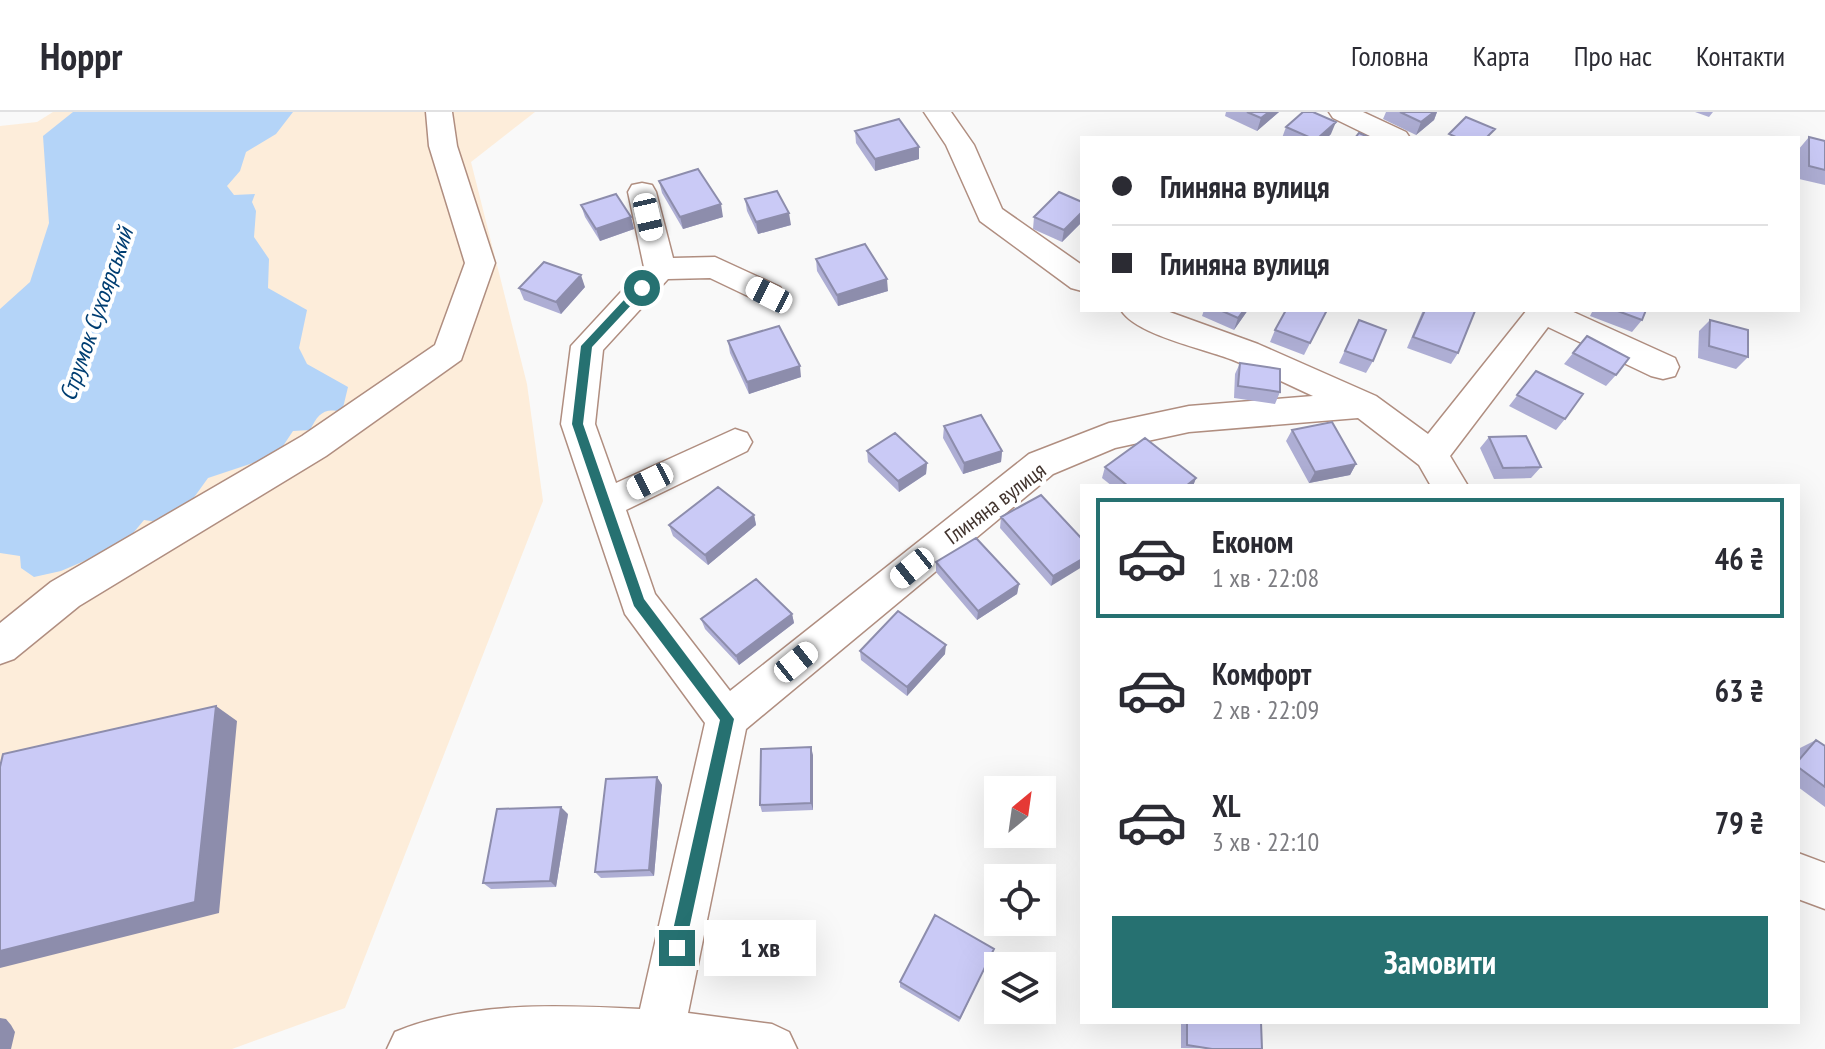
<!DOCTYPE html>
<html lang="uk">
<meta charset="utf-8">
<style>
:root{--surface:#fff;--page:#f7f7f7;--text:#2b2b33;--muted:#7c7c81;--line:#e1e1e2;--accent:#267171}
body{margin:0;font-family:"PT Sans Narrow",sans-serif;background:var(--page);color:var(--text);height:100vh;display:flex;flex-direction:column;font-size:30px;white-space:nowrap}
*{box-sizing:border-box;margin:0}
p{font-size:26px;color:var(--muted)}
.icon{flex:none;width:44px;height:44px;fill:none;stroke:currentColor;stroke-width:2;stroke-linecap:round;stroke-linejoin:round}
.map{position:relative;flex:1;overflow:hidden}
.details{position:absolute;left:1080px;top:372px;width:720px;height:540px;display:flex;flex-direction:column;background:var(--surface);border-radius:0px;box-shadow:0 8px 32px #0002}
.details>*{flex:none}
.hud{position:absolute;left:1080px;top:24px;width:720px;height:176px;border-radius:0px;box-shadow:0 8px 32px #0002;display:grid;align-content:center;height:176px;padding:0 32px;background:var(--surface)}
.needle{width:52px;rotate:29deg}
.buttons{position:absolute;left:984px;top:664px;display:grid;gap:16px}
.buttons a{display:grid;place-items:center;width:72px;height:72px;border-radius:0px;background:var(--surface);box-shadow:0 8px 32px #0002;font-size:40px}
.end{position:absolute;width:36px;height:36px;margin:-18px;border:10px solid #267171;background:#fff;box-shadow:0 0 0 4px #fff}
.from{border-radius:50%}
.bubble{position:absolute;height:56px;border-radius:0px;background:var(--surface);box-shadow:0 8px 32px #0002;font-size:26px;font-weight:800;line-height:56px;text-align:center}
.car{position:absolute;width:24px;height:48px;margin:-24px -12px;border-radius:10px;box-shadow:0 0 6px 2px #0007;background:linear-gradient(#fff 24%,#345 0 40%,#fff 0 76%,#345 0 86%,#fff 0)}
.hud b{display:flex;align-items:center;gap:28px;height:76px;font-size:30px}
.hud b+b{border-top:2px solid var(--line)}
.hud i{width:20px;height:20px;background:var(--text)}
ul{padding:14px 0 0;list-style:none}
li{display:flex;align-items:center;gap:24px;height:120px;margin:0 16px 12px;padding:0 16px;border:4px solid transparent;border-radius:0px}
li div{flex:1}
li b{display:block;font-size:30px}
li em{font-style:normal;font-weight:800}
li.on{border-color:var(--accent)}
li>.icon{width:72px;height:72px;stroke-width:1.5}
.primary-button{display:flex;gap:16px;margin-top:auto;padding:16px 32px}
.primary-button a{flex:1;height:92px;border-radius:0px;background:var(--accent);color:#fff;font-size:32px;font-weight:800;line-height:92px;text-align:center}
header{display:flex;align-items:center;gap:48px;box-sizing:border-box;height:112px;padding:0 40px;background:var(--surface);border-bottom:2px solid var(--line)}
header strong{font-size:38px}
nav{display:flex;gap:44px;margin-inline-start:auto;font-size:28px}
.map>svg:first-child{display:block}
.industrial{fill:#fdedda}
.water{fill:#b4d4f8}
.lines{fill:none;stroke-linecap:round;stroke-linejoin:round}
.minor-casing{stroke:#b08e80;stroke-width:3}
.minor{fill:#fff;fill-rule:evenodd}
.wall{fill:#aeaed4}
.shaded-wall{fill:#8d8dac}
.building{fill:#cacaf6;stroke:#8d8dac;stroke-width:2}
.route{fill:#267171}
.labels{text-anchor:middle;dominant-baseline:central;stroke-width:8;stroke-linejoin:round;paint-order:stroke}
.street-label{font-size:22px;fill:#42342e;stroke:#fff}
.water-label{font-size:24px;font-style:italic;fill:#003e72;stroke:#fff}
</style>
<header>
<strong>Hoppr</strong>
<nav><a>Головна</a><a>Карта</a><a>Про нас</a><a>Контакти</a></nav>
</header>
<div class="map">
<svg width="1825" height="937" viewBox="0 0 1825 937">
<rect width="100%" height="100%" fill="#f9f9f9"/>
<path class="industrial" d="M53 0H535L471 50 527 272 543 389 345 896 232 937H0V14L37 10Z"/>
<path class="water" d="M73 0H293L276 22 246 40 240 59 227 74 234 83 255 82 252 90 256 99 254 125 269 147 268 176 307 198 299 236 307 252 348 275 342 300C324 295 318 302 310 318L293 319 277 343 208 366 190 391 157 410 144 408 124 432 61 459 34 465 21 456 20 444 0 441V197L30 170 49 111 43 24Z"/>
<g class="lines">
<defs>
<path id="minor" d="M426 0H452L457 34 495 151 461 248 326 344 79 494 14 547 0 552V511L51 470 302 324 435 233 465 151 429 34Z
M924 0H951L974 33 1002 97 1082 153V179L1071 176 980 109 946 33Z
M1329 0H1363L1406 20 1410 26H1374L1333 6Z
M642 71 652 73 656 80 673 146 715 145 780 175 785 183 780 191 769 194 710 166 668 167 603 238 595 312 616 371 735 317 747 321 752 330 747 339 626 398 655 482 730 579 1029 342 1109 311 1189 294 1313 284C1287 272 1260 259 1233 248 1205 237 1136 223 1121 198H1164L1258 232 1376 284 1428 322 1527 198H1569L1675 246 1679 255 1675 264 1663 267 1651 264 1548 215 1450 344 1468 374H1431L1419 353 1358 306 1189 320 1115 336 1053 362 746 617 688 901 772 912 789 920 797 937H387L395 920C469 889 561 893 640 897L705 611 625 502 561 312 571 234 644 155 628 80 632 73Z
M1798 741 1825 751V797L1798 787Z"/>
</defs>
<use href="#minor" class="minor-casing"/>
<use href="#minor" class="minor"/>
</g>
<path class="wall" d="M1226 0H1279L1257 19 1225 4Z
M1386 0H1437L1434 8 1416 23 1383 7Z
M1695 0H1713L1709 5Z
M1286 15 1331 22 1327 26H1282Z
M855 19 919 47 875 59 856 31Z
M1809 25 1825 29V73L1799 67 1798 38Z
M659 69 723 105 683 117 662 81Z
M745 87 791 113 758 122 747 99Z
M1082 90V110L1062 130 1033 117 1034 105Z
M581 93 631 105 634 117 600 129 585 105Z
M816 147 888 179 838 194 817 159Z
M585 175 561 202 524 188 519 176Z
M1204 198H1248L1234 218 1202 204Z
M1327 198 1304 243 1270 230 1275 218Z
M1423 198H1474L1458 241 1451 252 1407 236Z
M1593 198H1646L1642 208 1632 220 1590 204Z
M1359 208 1373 249 1366 261 1339 251Z
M1710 208 1748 245 1736 257 1698 246 1699 219Z
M1587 224 1616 263 1606 274 1564 252Z
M728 229 801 265 749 282 730 241Z
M1240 251 1280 280 1275 292 1234 286 1235 262Z
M1536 259 1565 307 1556 318 1509 294Z
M944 314 1002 339 1001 350 963 362 943 326Z
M1292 318 1356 352 1350 363 1309 371 1286 329Z
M1489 325 1541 355 1531 366 1494 367 1480 336Z
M867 339 927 351 926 362 899 380 868 350Z
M1105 355 1196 366 1193 374H1112L1102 366Z
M754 403 756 413 708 453 673 424 669 413Z
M1001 405 1082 427 1051 474 1000 416Z
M936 450 1019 472 1017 482 977 508 936 460Z
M792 502 794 511 739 553 705 517 701 507Z
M860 539 945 542 907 584 861 548Z
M1816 628 1825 634V695L1798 675V638L1800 636Z
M813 643V698L762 700 760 693Z
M657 665 662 673 654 764 601 766 595 760Z
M568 702 556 775 491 777 483 771Z
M994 837 959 910 900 875V870Z
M1181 910H1261L1262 937 1181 936Z"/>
<path class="shaded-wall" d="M1269 0H1279L1257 19 1261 6Z
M1434 0H1437L1434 8 1416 23 1421 10Z
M1336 10 1331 22 1327 26H1318Z
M919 35V47L875 59V47Z
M721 92 723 105 683 117 680 105Z
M1082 100V110L1062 130 1064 118Z
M789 101 791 113 758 122 756 110Z
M631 105 634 117 600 129 596 117Z
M581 163 585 175 561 202 556 190Z
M887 167 888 179 838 194 837 183Z
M1244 198H1248L1234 218 1238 206Z
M800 254 801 265 749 282 747 270Z
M1002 339 1001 350 963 362 964 351Z
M927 351 926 362 899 380 898 369Z
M1356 352 1350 363 1309 371 1315 360Z
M1196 366 1193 374H1186Z
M754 403 756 413 708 453 705 443Z
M1082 447V455L1051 474 1053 464Z
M1019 472 1017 482 977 508 978 499Z
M792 502 794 511 739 553 736 544Z
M946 533 945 542 907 584V575Z
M216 594 237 609 219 801 0 856V839Z
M811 635 813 643V698L811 691Z
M657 665 662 673 654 764 649 758Z
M561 695 568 702 556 775 550 769Z
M0 906 6 907 11 913 15 920 11 937H0Z"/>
<path class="building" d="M1247 0H1269L1261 6Z
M1303 0H1313L1336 10 1318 26H1311L1286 15Z
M1400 0H1434L1421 10Z
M1466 5 1495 17 1486 26H1458L1449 22Z
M899 7 919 35 875 47 855 19Z
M1359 21 1371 26H1355Z
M1809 25 1825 29V58L1809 54Z
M698 57 721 92 680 105 659 69Z
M777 79 789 101 756 110 745 87Z
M1059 80 1082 90V100L1064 118 1034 105Z
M616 82 631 105 596 117 581 93Z
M865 132 887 167 837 183 816 147Z
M544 150 581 163 556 190 519 176Z
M1220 198H1244L1238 206Z
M1286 198H1327L1310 231 1275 218Z
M1425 198 1475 199 1458 241 1413 225Z
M1615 198H1646L1642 208Z
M1359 208 1386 218 1373 249 1345 239Z
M1710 208 1748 218V245L1709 234Z
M779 214 800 254 747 270 728 229Z
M1587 224 1629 246 1616 263 1573 241Z
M1240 251 1280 257V280L1238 274Z
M1536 259 1583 282 1565 307 1517 283Z
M981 303 1002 339 964 351 944 314Z
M1332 310 1356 352 1315 360 1292 318Z
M895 321 927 351 898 369 867 339Z
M1526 324 1541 355 1503 356 1489 325Z
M1145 326 1196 366 1186 374H1128L1105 355Z
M718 375 754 403 705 443 669 413Z
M1041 383 1082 427V447L1053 464 1001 405Z
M976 426 1019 472 978 499 936 450Z
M756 467 792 502 736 544 701 507Z
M898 499 946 533 907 575 860 539Z
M216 594 195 790 0 839V655L3 642Z
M1816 628 1825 634V675L1798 655V649Z
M811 635V691L760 693 761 637Z
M657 665 649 758 595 760 606 667Z
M561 695 550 769 483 771 497 697Z
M935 803 994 837 960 906 900 870Z
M1187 910H1261L1262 937H1212L1187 933Z"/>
<path class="route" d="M638 173 647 176 592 235 583 312 644 487 734 607 685 836 677 844 669 836 720 608 634 494 572 312 581 234Z"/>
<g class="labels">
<g class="street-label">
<text transform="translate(995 391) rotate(-37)">Глиняна вулиця</text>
</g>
<g class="water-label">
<text transform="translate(96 202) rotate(-71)">Струмок Сухоярський</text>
</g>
</g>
</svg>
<div class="buttons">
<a><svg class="needle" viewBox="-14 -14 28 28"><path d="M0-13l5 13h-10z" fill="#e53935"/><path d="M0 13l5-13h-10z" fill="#7c7c81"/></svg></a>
<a><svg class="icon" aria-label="locate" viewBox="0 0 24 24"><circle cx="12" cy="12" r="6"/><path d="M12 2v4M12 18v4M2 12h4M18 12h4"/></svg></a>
<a><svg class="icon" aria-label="layers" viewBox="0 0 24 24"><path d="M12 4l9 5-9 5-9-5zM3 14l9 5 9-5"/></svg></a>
</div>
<i class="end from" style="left:642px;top:176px"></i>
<i class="end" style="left:677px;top:836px"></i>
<div class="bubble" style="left:704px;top:808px;width:112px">1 хв</div>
<i class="car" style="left:648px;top:105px;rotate:167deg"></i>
<i class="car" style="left:769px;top:183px;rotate:297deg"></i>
<i class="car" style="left:650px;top:369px;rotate:243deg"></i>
<i class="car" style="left:912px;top:456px;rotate:231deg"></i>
<i class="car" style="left:796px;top:550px;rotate:51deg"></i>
<div class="hud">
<b><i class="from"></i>Глиняна вулиця</b>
<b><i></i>Глиняна вулиця</b>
</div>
<section class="details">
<ul>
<li class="on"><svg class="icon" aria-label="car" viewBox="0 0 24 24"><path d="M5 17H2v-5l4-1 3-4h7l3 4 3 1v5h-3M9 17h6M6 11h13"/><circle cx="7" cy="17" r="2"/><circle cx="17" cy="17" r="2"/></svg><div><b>Економ</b><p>1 хв · 22:08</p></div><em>46 ₴</em></li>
<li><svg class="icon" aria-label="car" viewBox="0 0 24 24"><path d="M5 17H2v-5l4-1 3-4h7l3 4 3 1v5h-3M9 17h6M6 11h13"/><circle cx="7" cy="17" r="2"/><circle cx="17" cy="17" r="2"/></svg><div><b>Комфорт</b><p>2 хв · 22:09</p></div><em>63 ₴</em></li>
<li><svg class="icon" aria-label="car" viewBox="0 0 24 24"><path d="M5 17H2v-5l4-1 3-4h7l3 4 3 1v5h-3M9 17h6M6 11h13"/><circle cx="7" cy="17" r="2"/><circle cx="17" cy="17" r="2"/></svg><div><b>XL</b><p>3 хв · 22:10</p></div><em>79 ₴</em></li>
</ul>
<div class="primary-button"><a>Замовити</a></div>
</section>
</div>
